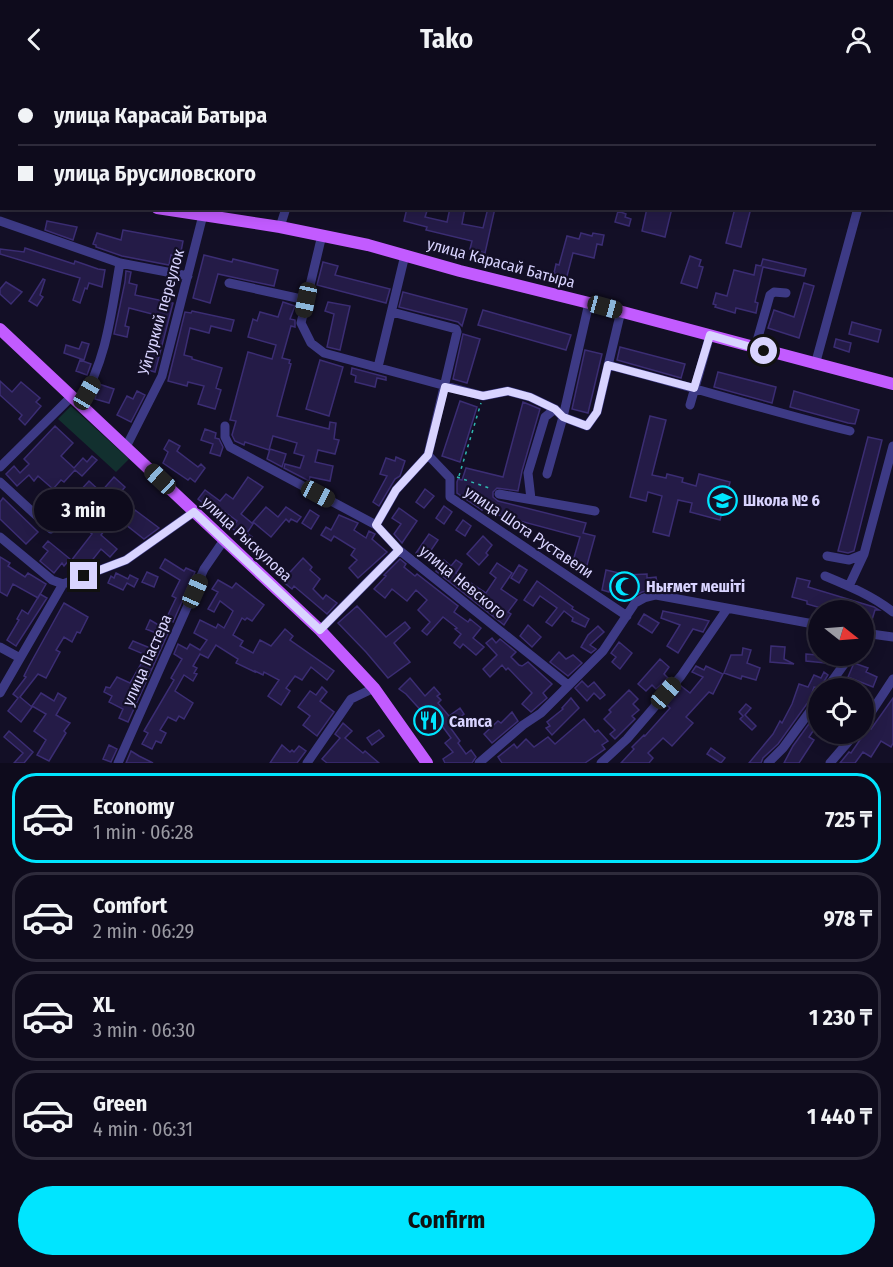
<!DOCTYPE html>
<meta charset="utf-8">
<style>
:root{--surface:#0e0b1c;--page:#171425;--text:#f1f3f6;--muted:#9b9ba3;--line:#2e2b3b;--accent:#00e5ff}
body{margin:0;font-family:"Fira Sans Condensed",sans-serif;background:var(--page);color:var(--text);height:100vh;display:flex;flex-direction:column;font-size:22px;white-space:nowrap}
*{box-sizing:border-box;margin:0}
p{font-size:20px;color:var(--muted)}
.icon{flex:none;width:33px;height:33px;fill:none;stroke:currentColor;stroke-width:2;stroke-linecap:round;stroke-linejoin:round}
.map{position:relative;height:685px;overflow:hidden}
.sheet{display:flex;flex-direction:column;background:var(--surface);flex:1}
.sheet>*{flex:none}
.guide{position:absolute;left:0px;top:0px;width:894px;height:132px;box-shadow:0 3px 15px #0003,0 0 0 2px var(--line);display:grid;align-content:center;height:132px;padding:0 18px;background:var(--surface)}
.needle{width:39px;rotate:107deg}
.tools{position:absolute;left:808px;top:522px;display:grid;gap:12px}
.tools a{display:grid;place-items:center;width:66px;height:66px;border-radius:50%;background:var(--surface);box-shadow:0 3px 15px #0003,0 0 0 2px var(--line);font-size:30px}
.end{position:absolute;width:27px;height:27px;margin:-14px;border:8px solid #d9d4ff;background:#111;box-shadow:0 0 0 3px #111}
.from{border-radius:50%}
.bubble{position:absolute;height:42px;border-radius:21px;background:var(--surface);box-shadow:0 3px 15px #0003,0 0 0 2px var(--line);font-size:20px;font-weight:700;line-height:42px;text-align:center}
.car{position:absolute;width:18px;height:36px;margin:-18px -9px;border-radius:8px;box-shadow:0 0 4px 2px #0007;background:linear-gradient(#222 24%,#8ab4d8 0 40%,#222 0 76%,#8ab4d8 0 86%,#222 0)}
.guide b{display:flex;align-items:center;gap:21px;height:57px;font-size:22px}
.guide b+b{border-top:2px solid var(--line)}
.guide i{width:15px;height:15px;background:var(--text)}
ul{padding:10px 0 0;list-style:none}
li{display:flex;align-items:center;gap:18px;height:90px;margin:0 12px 9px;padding:0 6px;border:3px solid var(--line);border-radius:24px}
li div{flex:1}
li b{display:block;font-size:22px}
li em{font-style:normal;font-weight:700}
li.current{border-color:var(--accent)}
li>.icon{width:54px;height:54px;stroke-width:1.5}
.action{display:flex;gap:12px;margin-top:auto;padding:12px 18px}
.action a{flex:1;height:69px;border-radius:36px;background:var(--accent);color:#111;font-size:24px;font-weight:700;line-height:69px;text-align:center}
header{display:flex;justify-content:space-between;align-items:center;height:78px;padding:0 18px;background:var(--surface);font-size:27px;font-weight:700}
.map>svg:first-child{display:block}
.green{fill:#12302f}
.building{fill:#241b47;stroke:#3b2d73;stroke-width:1.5;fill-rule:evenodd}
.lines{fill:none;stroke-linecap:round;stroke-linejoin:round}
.path{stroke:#2fb8b0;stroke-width:1.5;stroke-dasharray:3 4.5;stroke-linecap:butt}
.minor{stroke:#3d3a85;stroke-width:9}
.major{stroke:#c25bff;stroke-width:12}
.route{stroke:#d9d4ff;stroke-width:8}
.labels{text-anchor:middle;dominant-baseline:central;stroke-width:4.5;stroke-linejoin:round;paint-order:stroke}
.street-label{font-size:16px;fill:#d9d4ff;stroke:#130f26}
.poi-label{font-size:16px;font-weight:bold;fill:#d9d4ff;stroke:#130f26;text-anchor:start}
</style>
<header><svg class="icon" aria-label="back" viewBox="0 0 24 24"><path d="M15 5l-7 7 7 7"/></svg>Tako<svg class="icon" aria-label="person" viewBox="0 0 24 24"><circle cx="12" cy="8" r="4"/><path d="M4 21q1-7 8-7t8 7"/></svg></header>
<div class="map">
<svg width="893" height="685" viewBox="0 0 893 685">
<rect width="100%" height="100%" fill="#130f26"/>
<path class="green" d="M71 328 129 381 116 394 58 341Z"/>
<path class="building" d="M407 130H428L425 139 447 144 450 130H465L462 146 483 150 488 130H495L485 175 470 171 472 163 426 152 427 149 404 143Z
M647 130H672L665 159 642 153Z
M735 130H751L741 169 726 165Z
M618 133 626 136 625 139 631 141 629 148 615 144Z
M47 143 77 149 73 162 45 152Z
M123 152 183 163 180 179 171 177 169 187 122 178 96 169V167L93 166 97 155 121 162Z
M581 155 592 158 593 155 604 157 602 167 597 166 594 180 573 175 567 198 554 195 556 186 559 187 567 158 579 161Z
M25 170 74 186 75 183 98 191 105 192 102 209 89 205 87 211 85 210 80 225 73 222 80 200 0 176V171L24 174Z
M204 177 232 184 233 181 278 192 274 208 218 196 210 225 193 220Z
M690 178 701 182 699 188 703 189 697 210 681 205Z
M763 181 806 191 804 198 763 189 755 224 758 225 756 235 736 230 735 235 715 229 716 227 713 226 716 215 727 218 734 192 754 197 756 187 761 188Z
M323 184 338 188 335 197 390 211 386 225 317 207Z
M126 193 131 194 129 205 137 207 135 217 173 225 155 294 144 291 153 257H151L156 237 129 230 125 248 129 249 127 259 114 256 125 204Z
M43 201 45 202 40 217 43 219 37 228 29 223Z
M6 204 22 214 11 226 0 216V211Z
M804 205 814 208 799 260 768 250 774 232 794 239Z
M403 214 467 231 462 248 458 244 399 229Z
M283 224 295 228 290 241 295 242V249L291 248 282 280 290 282 289 285 291 286 277 338 329 351 330 344 336 345 334 361 339 362 335 376 318 372 315 384 333 388 330 403 310 399 309 403 284 390 285 386 300 390 304 378 294 375 297 365 273 358 269 372 245 364 244 367 235 363 232 357 236 343 230 342 248 274 272 281 276 267 248 259 253 241 257 243 260 234 278 239Z
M328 224 350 228 340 272 327 269 334 236 325 233Z
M483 232 571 257 566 272 478 247Z
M192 233 234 242 231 253 211 248 209 255 190 250 184 277 192 279V281L222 290 216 310 221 312 215 331 198 326 204 308 188 304 187 308 168 303 185 234 191 235Z
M852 244 881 252 878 264 849 256Z
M463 256 480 261 467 305 453 301Z
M836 261 851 265 849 274 834 269Z
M82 264 89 266 84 282 64 275 66 267 79 271Z
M620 269 685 286 681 300 617 282Z
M585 272 602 276 588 335 572 331Z
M80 282 91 286 87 297 76 293Z
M320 282 343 289 329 338 306 331Z
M352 290 386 299V302L377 300 375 309 355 304 356 298 351 296Z
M718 294 776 309 772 325 714 309Z
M0 303 12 314 21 304 40 320 36 324 41 328 25 347 19 341 22 337 0 317Z
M99 306 114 311 109 325 95 321Z
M137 313 145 317 131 344 117 337 127 318 133 321Z
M794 313 859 332 855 346 848 345 790 329Z
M460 323 477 329 460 384 442 378Z
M523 324 540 331 522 393 518 413 497 410 493 414V419L498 423 586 445 583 455 595 458 587 487 573 483 580 459 494 436V434L483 429 482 432 457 415V404L458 401 462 402 466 390 503 399Z
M650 338 666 342 652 397 666 400 667 396 683 400 682 404 696 408 699 396 730 404 720 442 690 434 692 425 678 422 669 458 653 454 662 418 648 414 646 423 630 419Z
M55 348 73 365 61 378 74 390 83 380 87 384 92 378 97 382 82 398 75 392 64 404 61 402 53 411 38 398 34 403 29 397 17 408 6 396 14 388 20 395 29 386 24 381Z
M205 351 216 355 215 360 219 361 223 369 220 378 210 375 213 366 201 362Z
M868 359 882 362 854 473 848 475 838 473Z
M169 362 180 368 177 373 198 389 201 386 205 390 195 404 190 400 188 402 163 385 168 374 164 371Z
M270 371 286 376 282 389 267 381Z
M396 379 405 383 400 398 395 401 379 428 373 424 387 398 380 396 386 380 395 383Z
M114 399 125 409 119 416 125 421 115 432 118 434 101 457 117 471 110 479 101 471 86 490 82 492 71 483 92 456 79 446 75 452 66 445 74 432 68 426 89 403 101 414ZM99 416 111 428 101 442 87 432 90 429 88 427Z
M248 399 263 409 241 436 253 446 247 455 252 459 247 466 241 461 243 459 232 450 237 443 225 434 219 442 210 435 212 432 198 421 205 412 220 423 226 416 233 421Z
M425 411 434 418 424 430 416 424Z
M3 420 38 454 26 466 0 441V424Z
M444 428 452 434 444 446 436 440Z
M266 429 278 439 286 429 301 439 297 444 291 441 289 444 286 441 271 459 253 444Z
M399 430 417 443 402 465 394 456 401 446 392 440Z
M135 432 159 450 144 461 125 446Z
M310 432 319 438 311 451 302 445Z
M339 437 358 445 354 452 366 460 369 453 375 456 372 461 387 474 358 500 349 490 357 482 351 477 355 471 334 458 331 463 321 457 326 449 331 452Z
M463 442 471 448 465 458 456 452Z
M429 456 438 462 425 481 416 475Z
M483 458 492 467 486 475 488 477 479 487 467 476Z
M48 463 70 481 64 488 62 485 54 495 40 483 48 473 43 469Z
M0 479 10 485 8 488 25 499 28 495 46 506 38 520 13 506 7 518 0 514Z
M303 480 312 489 310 492 320 501 313 511 323 521 326 517 337 525 327 536 294 508 292 511 282 503Z
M165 481 184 493 186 490 195 494 173 544 166 541 176 520 172 518 180 502 160 490Z
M400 481 406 486 404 489 415 498 417 496 458 528 454 534 468 544 470 541 481 550 473 560 484 569 476 577 463 566 460 570 454 565 461 556 455 551 457 550 443 539 427 557 422 553 430 544 418 532 427 522 416 512 407 523 392 511 385 520 374 511 386 498 384 497Z
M444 482 451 488 456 482 462 486 456 495 486 515 496 500 490 495 497 485 512 495 501 511 517 522 508 534 511 536 504 547 436 493Z
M519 487 527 492 519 505 511 500Z
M606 492 623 496 624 495 626 497 647 496V500L656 499 658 510 642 514 629 521 611 509 609 514 602 512Z
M147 494 158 499 154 509 142 504Z
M116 495 128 501 130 497 138 501 134 509 127 505 123 512 108 505 111 498 114 500Z
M797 500 810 503 808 509 874 529 879 532H875L871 545 864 543V532H828L807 526V523L792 519Z
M218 502 232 510 236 505 264 527 252 543 247 540 245 542 242 540 233 557 243 563 240 568 253 575 260 562 271 568 285 551 293 558 290 562 334 593 327 602 311 589 302 602 295 598 286 610 290 613 281 627 268 618 279 602 264 594 263 597 255 593V594L236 585 238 581 216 567 208 580 200 576 193 588 197 590 194 595 197 596 193 603 184 597 175 613 193 625 184 641 179 638 176 643 168 639 160 652 166 655 161 665 156 663 152 671 142 666 148 655 144 653 174 602 171 600 182 581 174 576 178 566 187 571 190 566 200 572 207 562 194 555 200 542 216 550 218 546 224 550 233 533 220 523 214 534 208 531 218 514 212 511Z
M537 503 573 529 572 531 589 541 585 549 572 543 573 540 564 533 552 548 546 544 557 530 540 518 533 528 524 522Z
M40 516 47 520 16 568 7 562 19 542 17 541 22 532 28 536Z
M64 525 88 539 80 555 77 554 72 564 64 559 56 572 60 574 46 600 38 596 20 619 32 629 21 644 8 633 18 620 13 616 26 599 24 598 29 588Z
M357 528 386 559 405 544 410 550 394 565 410 584 388 600 366 574 338 545Z
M663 533 701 541 709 543 703 554 693 551 678 575 667 568 680 547 661 540Z
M644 536 659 545 652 555 638 546Z
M150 542 169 553 128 644 119 640 123 631 109 624 112 618 104 614 106 609 110 610 117 599 130 605 146 577 129 570 133 563 150 570 156 555 146 551Z
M528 547 541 559 532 569 520 558Z
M598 548 604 554 590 567 596 571 591 575 581 569 588 557Z
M492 560 496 565 500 561 516 574 511 579 519 587 522 588 528 584 552 606 543 615 547 620 531 634 522 626 532 615 508 590 506 592 502 587 490 599 483 591 497 577 486 565Z
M619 564 632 575 620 591 612 584 616 579 611 575Z
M771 568 785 569 784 581 794 586 770 584Z
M743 570 751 572 747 585 760 590 756 602 742 598 741 601 724 595 731 577H742Z
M559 574 566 581 573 577 582 585 568 598 550 584Z
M806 576 829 578H842L836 586 806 583Z
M660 581 669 589 664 596 668 600 656 611 652 607 646 613 638 606Z
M854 585 868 590 866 594 877 599 873 609 848 599Z
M696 588 704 592 706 588 723 596 713 616 709 614 686 639 693 645 672 668 663 660 648 675 653 680 649 685H621L634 671 632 669 644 657 645 658 670 630 666 626 681 608 690 615 703 599 692 594Z
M824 594 828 597 820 610 814 609 809 623 778 666 763 680 761 685H749L773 656 780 643 782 645 792 626 799 606 808 609 814 597 821 600Z
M410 600 425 618 434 609 440 616 437 618 441 622 438 625 449 638 460 630 464 636 449 648 460 663 458 665 466 676 471 672 476 679 472 685H445L443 681 453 674 445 665 451 660 437 641 430 647 424 639 426 638 406 616 399 611Z
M582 603 588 609 594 604 605 617 600 621 594 615 587 623 575 610Z
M322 609 327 614 320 623 334 634 317 658 303 647 310 638 298 629 310 613 316 617Z
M629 612 638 621 633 626 639 632 632 638 635 641 615 661 610 656 615 652 604 641 611 634 609 632Z
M41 615 54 623 58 615 66 620 56 637 70 645 64 653 66 655 49 683 37 677 46 662 34 653 46 636 32 628Z
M571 620 579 630 552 657 546 650 550 648 547 644 563 631 562 630Z
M893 620V665L891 669 881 663 871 679 863 674 855 685H840L849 674 851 675 864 656V652L869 649 871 651Z
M746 626 751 630 745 637 756 648 752 652 740 641 743 638 739 634Z
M512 634 518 643 492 665 484 656 498 643 501 645Z
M816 636 819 638V644L809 659 814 662 799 685H784L793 668Z
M584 641 595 654 598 652 608 663 602 667 605 671 585 685H502L498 679 514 666 517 670 526 661 534 669 548 659 555 666Z
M343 645 352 653 345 660 363 675 365 673 379 685H327L322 681 340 660 335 656Z
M379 652 384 658 372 667 367 660Z
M9 653 33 674 24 685H14L23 675 4 659Z
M109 667 117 671 111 684 103 681Z
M282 667 290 674 292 672 294 674 299 668 306 673 297 685H270Z
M711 670 725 680 721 685 707 676Z
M131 673 139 678 153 685H126Z"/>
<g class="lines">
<path class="path" d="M459 398 481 325
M457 399 492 411"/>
<path class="minor" d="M202 0 205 2
M73 2V0
M329 2V0
M892 4 893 2
M0 143 120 185 188 198
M280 149 286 130
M322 157 301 245 311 265 324 275 483 318 508 313 530 319 555 331 563 339 587 348 597 334 621 233
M229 205 306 222
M392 234 456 251 457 254 428 377
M755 270 770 217 774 214 786 215
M608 287C689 308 769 333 850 353
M815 287 858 130
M378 289 405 177
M80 326C107 281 111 236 120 185
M690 327 710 257
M225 348V359L230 369 376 447 399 472 568 607
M126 369 162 298 203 137
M0 389 72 318
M547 396 563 339 589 225
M0 404 51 451
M499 416 595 433
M531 421 528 395 545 339 555 331
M376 447 396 412 428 377 450 400V419L627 538
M0 459 52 502 63 506
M827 478 849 482 864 476 893 368
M825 498C849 508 873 518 893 534
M849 508 864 476
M320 552 399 472
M864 555 893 559
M0 569 20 580
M827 610 850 578
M0 615 63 506 126 482 194 434
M864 645 893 601
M118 685 204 491 224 462
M307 685 351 621 374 610
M479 685 523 647 541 635 603 573 635 525 644 520 656 517 819 547
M601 685 627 661 681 598 727 531
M768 685 783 670 819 621
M830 685 855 656"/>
<path class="major" d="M0 108H2
M157 130 280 149 368 167 460 193 589 225 893 306
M0 251 320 552 374 610 427 685"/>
</g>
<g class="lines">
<path class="route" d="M84 498 126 482 194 434 320 552 399 472 376 447 396 412 428 377 445 309 483 318 508 313 530 319 555 331 563 339 587 348 597 334 608 287 694 310 710 257 764 273"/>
</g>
<defs>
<symbol id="school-ring" viewBox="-11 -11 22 22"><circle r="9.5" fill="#130f26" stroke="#00e5ff" stroke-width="1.5"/><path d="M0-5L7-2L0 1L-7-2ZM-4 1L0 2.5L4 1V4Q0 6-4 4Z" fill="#00e5ff"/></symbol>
<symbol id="mosque-ring" viewBox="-11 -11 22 22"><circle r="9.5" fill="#130f26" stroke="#00e5ff" stroke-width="1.5"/><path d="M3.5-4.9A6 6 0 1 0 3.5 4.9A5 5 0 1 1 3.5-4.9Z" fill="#00e5ff"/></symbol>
<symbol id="restaurant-ring" viewBox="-11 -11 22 22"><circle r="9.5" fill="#130f26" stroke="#00e5ff" stroke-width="1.5"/><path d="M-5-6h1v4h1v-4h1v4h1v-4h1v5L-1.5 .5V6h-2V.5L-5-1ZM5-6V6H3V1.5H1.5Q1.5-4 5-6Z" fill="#00e5ff"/></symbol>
</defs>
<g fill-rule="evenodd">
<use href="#school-ring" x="706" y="406" width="33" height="33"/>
<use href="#mosque-ring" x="608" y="492" width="33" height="33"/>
<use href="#restaurant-ring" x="412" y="626" width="33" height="33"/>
</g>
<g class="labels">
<g class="street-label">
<text transform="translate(501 185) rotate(15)">улица Карасай Батыра</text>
<text transform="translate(161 234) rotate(-74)">Уйгуркий переулок</text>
<text transform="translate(529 454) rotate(34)">улица Шота Руставели</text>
<text transform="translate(247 461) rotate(43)">улица Рыскулова</text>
<text transform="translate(463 504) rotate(39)">улица Невского</text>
<text transform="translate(147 582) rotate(-66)">улица Пастера</text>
</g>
<g class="poi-label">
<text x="743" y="422">Школа № 6</text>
<text x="646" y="508">Нығмет мешіті</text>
<text x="449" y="643">Camca</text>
</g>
</g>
</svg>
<div class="tools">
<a><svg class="needle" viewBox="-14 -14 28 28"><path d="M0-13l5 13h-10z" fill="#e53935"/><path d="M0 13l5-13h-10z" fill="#9b9ba3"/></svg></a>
<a><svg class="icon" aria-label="locate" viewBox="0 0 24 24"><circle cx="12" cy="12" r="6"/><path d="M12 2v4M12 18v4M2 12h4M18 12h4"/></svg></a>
</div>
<i class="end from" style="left:764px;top:273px"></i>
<i class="end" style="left:84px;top:498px"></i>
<div class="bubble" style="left:34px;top:411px;width:99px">3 min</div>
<i class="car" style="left:306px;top:222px;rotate:192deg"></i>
<i class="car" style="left:605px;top:229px;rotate:105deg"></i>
<i class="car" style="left:87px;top:315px;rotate:30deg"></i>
<i class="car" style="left:160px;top:401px;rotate:313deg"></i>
<i class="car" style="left:318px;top:416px;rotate:118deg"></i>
<i class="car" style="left:195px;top:513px;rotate:24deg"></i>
<i class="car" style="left:666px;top:615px;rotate:41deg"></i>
<div class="guide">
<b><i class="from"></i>улица Карасай Батыра</b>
<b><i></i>улица Брусиловского</b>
</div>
</div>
<section class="sheet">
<ul>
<li class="current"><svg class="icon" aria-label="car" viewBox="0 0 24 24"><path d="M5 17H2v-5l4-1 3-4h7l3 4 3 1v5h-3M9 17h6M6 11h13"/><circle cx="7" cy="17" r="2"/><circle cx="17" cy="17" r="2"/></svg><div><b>Economy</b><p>1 min · 06:28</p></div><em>725 ₸</em></li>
<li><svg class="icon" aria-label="car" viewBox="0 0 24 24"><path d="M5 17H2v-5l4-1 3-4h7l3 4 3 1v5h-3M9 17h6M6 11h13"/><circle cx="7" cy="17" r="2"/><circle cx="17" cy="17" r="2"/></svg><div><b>Comfort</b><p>2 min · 06:29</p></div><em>978 ₸</em></li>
<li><svg class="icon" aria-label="car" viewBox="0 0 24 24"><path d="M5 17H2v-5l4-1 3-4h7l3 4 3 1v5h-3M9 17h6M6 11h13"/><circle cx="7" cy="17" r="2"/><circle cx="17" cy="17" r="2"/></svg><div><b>XL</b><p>3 min · 06:30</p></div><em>1 230 ₸</em></li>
<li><svg class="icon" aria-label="car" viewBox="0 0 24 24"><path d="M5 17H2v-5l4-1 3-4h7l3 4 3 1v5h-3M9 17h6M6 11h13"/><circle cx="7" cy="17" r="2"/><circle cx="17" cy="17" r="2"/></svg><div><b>Green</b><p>4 min · 06:31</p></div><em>1 440 ₸</em></li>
</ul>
<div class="action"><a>Confirm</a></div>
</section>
